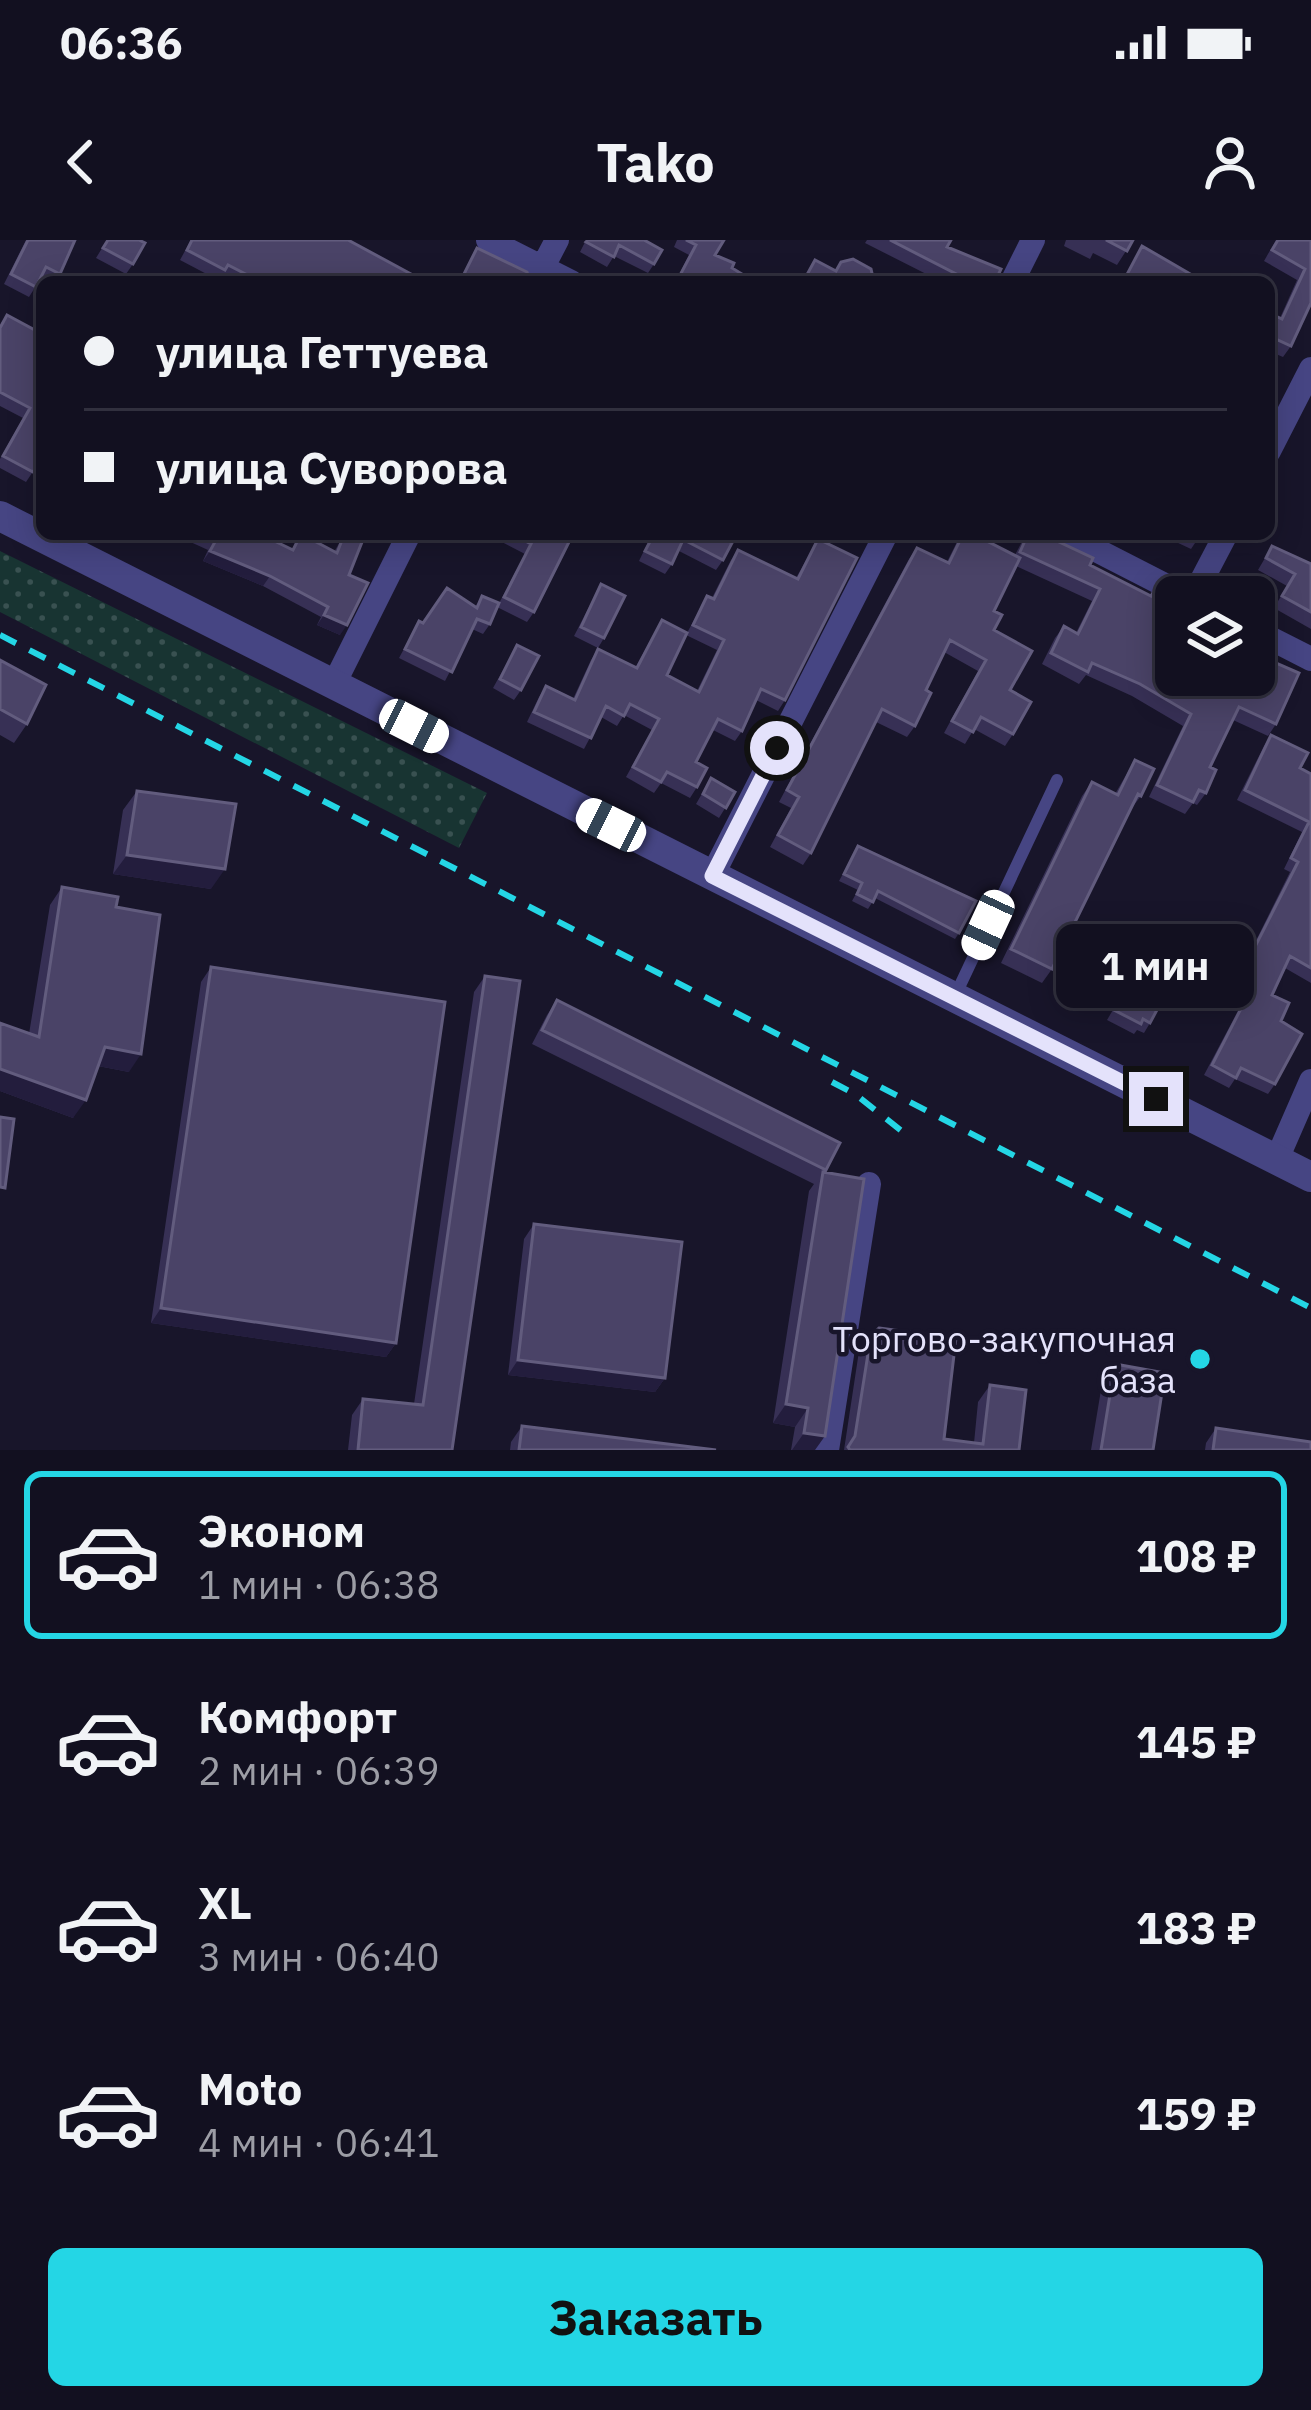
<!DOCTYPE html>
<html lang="ru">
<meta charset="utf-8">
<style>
:root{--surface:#121020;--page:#1f1e2d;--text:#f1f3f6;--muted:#9c9da5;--line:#31303e;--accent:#24d6e5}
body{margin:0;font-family:"IBM Plex Sans",sans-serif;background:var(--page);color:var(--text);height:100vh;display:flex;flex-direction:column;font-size:45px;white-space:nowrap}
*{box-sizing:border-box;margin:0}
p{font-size:39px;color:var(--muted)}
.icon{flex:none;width:66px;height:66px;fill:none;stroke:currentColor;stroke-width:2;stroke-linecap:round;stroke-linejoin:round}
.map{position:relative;height:1210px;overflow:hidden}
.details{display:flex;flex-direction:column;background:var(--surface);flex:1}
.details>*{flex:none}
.hud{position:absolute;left:36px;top:36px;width:1239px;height:264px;border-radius:18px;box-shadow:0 6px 30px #0003,0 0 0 3px var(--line);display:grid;align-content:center;height:264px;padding:0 48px;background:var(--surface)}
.fabs{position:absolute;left:1155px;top:336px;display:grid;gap:24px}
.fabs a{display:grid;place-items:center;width:120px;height:120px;border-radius:18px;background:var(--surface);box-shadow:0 6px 30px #0003,0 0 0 3px var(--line);font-size:60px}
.end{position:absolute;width:54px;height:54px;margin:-27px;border:15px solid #e4e2fb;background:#111;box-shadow:0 0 0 6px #111}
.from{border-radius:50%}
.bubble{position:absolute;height:84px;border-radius:18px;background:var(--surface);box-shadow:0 6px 30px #0003,0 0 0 3px var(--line);font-size:39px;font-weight:700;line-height:84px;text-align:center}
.car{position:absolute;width:36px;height:72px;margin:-36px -18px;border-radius:15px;box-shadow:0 0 9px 3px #0007;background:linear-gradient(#fff 24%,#345 0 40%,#fff 0 76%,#345 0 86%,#fff 0)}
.hud b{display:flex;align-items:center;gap:42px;height:114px;font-size:45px}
.hud b+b{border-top:3px solid var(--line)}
.hud i{width:30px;height:30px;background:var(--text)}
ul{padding:21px 0 0;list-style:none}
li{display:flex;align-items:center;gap:36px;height:168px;margin:0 24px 18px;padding:0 24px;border:6px solid transparent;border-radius:18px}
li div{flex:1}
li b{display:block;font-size:45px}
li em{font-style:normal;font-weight:700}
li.active{border-color:var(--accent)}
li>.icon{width:108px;height:108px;stroke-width:1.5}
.cta{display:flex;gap:24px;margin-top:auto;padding:24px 48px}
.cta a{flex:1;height:138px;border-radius:18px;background:var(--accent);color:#111;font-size:48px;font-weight:700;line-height:138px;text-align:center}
.status{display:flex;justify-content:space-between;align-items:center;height:84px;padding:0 60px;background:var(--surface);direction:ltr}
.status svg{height:33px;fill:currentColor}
header{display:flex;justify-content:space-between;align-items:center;height:156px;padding:0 48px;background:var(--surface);font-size:54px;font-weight:700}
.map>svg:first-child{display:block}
.green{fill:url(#green-dots)}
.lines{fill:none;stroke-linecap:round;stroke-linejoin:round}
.service{stroke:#464583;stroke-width:12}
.minor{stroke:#464583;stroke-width:24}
.tertiary{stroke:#464583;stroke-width:30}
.rail{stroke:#24d6e5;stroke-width:6;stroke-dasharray:18 15;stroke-linecap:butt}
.wall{fill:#373055;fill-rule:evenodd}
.shaded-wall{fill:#231d3d}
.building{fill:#4a4367;stroke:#625c7e;stroke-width:3}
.route{stroke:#e4e2fb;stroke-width:15}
.poi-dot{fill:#24d6e5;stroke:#18152a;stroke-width:4.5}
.labels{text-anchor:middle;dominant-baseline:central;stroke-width:9;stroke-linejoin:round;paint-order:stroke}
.poi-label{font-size:36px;fill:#e4e2fb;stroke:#18152a;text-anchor:end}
</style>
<div class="status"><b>06:36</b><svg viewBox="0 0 49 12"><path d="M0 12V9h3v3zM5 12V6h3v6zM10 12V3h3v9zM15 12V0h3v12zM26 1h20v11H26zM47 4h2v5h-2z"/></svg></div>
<header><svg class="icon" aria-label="back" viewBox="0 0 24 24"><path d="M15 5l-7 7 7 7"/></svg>Tako<svg class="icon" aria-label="person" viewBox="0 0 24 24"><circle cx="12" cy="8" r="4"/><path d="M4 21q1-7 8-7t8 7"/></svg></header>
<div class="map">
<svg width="1311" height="1210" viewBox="0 0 1311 1210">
<defs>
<pattern id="green-dots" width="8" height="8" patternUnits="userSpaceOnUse" patternTransform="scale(3)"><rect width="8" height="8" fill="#183432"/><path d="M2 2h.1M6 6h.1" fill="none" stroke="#395151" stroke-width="1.8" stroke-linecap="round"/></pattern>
</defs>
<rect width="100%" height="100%" fill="#18152a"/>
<path class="green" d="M0 311 487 553 459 608 0 372Z"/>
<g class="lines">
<path class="service" d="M955 756 1057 540"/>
<path class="minor" d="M488 0 571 42
M536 40 557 0
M1012 42 1033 0
M1269 211 1311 129
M1065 294 1188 357
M1193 357 1226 294
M1254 390 1311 419
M333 446 409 294
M712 636 886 294
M1277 919 1311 841
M827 1210 869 944"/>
<path class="tertiary" d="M0 276 1311 937"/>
<path class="rail" d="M0 395 1311 1068
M832 842 855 854 903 892"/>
</g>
<path class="wall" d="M26 0H75L55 42H49L41 38 29 57 4 44Z
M107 0H139L133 24 126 34 96 18Z
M191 0H348L424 41 234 42 221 35 218 40 180 20Z
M586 0H644L654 24 648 33 614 16 607 27 580 12Z
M677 0H724L715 15 755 42H675L689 15 674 7Z
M867 0H951L947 7 995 42H942L865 3Z
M1066 0H1133L1117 25 1093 13 1090 19 1064 6Z
M1276 0H1311L1291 106 1283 117 1269 111V73L1280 78 1297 40 1264 21Z
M7 75 42 94V231L36 227 26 242 0 228V219L23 178 0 166V85Z
M173 294H260L292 309 301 294 334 312 344 295 349 335 340 395 317 385 321 377 263 346 203 321 208 310Z
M504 294H573L534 372 527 382 497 367 525 314 500 301Z
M652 294H654L672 324 665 334 639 321Z
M688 294H714L723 320 716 330 679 311Z
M944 294H973L1015 315 1026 294H1042L1090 325 1166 392 1176 435 1246 446 1251 435H1254V428L1262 417 1276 484 1268 496 1233 480 1210 527 1206 553 1197 565 1193 563 1185 574 1149 557 1183 486 1132 456 1086 435 1079 444 1042 424 1055 398 1064 386 1076 393 1092 361 1016 326 994 371V390L1010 450 1013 494 1005 506 974 489 965 504 944 493 978 431 944 412 926 450 915 486 907 497 876 482 811 613 803 625 770 607 791 568 779 562 909 319 917 308 947 322 957 302Z
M1159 294H1201L1191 309Z
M818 299 785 460 778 471 756 460 742 491 735 501 713 490 696 522 697 547 690 558 661 543 654 553 626 537 652 490 624 475 617 486 601 477 584 509 527 482 539 457 546 446 573 459 591 420 598 409 635 428 662 380 687 393 707 356 712 358 731 320 738 310 796 338ZM686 395 717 410 697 451 667 435Z
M1272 306 1311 324V389L1274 368 1287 346 1258 330Z
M601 344 604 398 598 408 574 396Z
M482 356 490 384 483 394 472 389 445 441 399 418 419 381 423 383 475 367Z
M517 405 521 450 514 460 493 448Z
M0 420 27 484 14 503 0 495Z
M1271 495 1300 528 1311 534V743L1285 728 1272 755 1281 781 1275 844 1268 854 1235 839 1229 848 1204 835 1240 767 1226 761 1290 632 1284 629 1302 592 1237 560 1264 506Z
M1135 520 1141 556 1130 570 1052 729 1042 743 1001 723 1082 556 1092 542 1115 554Z
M711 538 735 552 719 578 696 564Z
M137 551 211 649 113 634 123 570Z
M858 606 959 693 955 699 875 658 868 669 852 661 858 650 839 641Z
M62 647 116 667 129 832 98 826 73 878 0 851V783L29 794 50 665Z
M211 727 396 1103 386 1117 151 1083 201 742Z
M485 736 452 1210H348L352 1175 363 1159 414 1164 474 752Z
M1124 751 1150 783 1144 793 1137 790 1134 794 1107 780Z
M557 760 840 903 825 932 815 1210H791L795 1187 773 1183 809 951 814 944 532 804 547 775Z
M534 984 665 1138 655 1152 508 1135 524 999Z
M871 1095 944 1199 974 1203 978 1162 990 1145 1019 1210H844L859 1111Z
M1115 1124 1153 1210H1091L1102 1144Z
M522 1186 716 1210H510L511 1202Z
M1216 1188 1311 1210H1205L1206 1203Z"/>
<path class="shaded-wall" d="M210 311 270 336 263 346 203 321Z
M324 375 347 385 340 395 317 385Z
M127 615 225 629 211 649 113 634Z
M105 807 141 814 129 832 93 825Z
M0 829 86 860 73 878 0 851Z
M161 1068 396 1103 386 1117 151 1083Z
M518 1120 665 1138 655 1152 508 1135Z
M786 1164 808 1168 795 1187 773 1183Z
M804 1193 825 1196 815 1210H792Z"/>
<path class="building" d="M28 0H75L60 34 46 27 36 47 11 34Z
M108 0H139L145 3 133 24 103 8Z
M192 0H348L424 41 273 42 264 37 261 42 228 25 225 30 187 10Z
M588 0H644L662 10 654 24 619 5 614 17 586 2Z
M686 0H724L715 15 734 23 732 28 755 42H685L678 39 696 5Z
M890 0H951L947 7 1001 29 995 42H972Z
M1106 0H1133L1127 11Z
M1278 0H1311V63L1291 106 1269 96V73L1282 79 1305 29 1272 10Z
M1142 6 1204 42H1123Z
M477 8 527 32 529 38 527 42H460Z
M853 19 871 29 874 42H803L815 20 836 31 841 22Z
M7 75 42 94V217L33 232 3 216 30 168 0 152V88Z
M202 294H260L293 310 301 294 337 313 344 295 362 302 349 335 368 343 347 385 324 375 328 367 270 336 210 311 216 300Z
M512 294H573L534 372 504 357 531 304Z
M654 294H675L684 298 672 324 645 311Z
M690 294H714L732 303 723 320 686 301Z
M963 294H973L1020 318 994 371 1002 375 994 390 1032 411 1010 450 1031 462 1013 494 981 477 973 492 952 481 986 420 950 400 926 450 931 453 915 486 882 469 811 613 778 595 799 557 787 550 917 308 949 323Z
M1028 294H1042L1093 318 1090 325 1151 356 1154 351 1176 362V373L1166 392 1176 397V435H1221L1248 447 1262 417 1299 433 1276 484 1239 467 1210 527 1216 530 1206 553 1199 550 1193 562 1157 545 1191 474 1140 444 1092 423 1088 432 1051 413 1064 386 1078 394 1100 349 1020 312Z
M818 299 857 318 785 460 761 449 742 491 718 479 696 522 707 528 697 547 667 532 661 542 633 527 659 479 630 464 624 476 606 466 591 498 534 472 546 446 575 460 598 409 637 428 662 380 687 393 667 435 699 452 724 400 693 385 707 356 714 359 738 310 798 339Z
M1272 306 1311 324V372L1282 356 1295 334 1266 318Z
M601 344 625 356 604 398 581 387Z
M447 348 477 368 482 356 499 363 490 384 477 379 452 432 405 409 419 381 423 383Z
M517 405 539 416 521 450 500 439Z
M0 420 46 445 27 484 0 469Z
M1271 495 1308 513 1300 528 1311 534V728L1290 716 1272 755 1289 763 1281 781 1302 794 1275 844 1241 828 1236 838 1212 825 1247 757 1233 750 1298 622 1291 618 1309 582 1245 550Z
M1135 520 1154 529 1141 556 1138 554 1052 729 1011 709 1092 542 1118 555Z
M711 538 735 552 726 568 703 554Z
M137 551 236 564 225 629 127 615Z
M858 606 976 661 959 693 878 651 873 662 857 654 862 643 844 634Z
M62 647 118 657 116 667 160 675 141 814 105 807 86 860 0 829V783L39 797Z
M211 727 445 762 396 1103 161 1068Z
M485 736 520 741 452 1210H358L363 1159 423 1165Z
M1124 751 1158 768 1150 783 1143 779 1141 784 1114 770Z
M557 760 840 903 826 930 542 790Z
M0 877 14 879 5 948 0 947Z
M823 932 864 939 825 1196 804 1193 808 1168 786 1164Z
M534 984 682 1002 665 1138 518 1120Z
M879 1088 956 1098 944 1199 983 1204 990 1145 1026 1150 1019 1210H850L848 1207 855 1196 871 1095Z
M1115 1124 1165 1133 1153 1210H1101Z
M522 1186 716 1210H519Z
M1216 1188 1311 1202V1210H1213Z"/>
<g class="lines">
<path class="route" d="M777 508 712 636 1156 859"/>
</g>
<circle class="poi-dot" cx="1200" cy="1119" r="12"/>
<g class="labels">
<g class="poi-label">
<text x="1176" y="1098">Торгово-закупочная<tspan x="1176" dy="41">база</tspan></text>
</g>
</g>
</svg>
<div class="fabs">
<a><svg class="icon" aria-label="layers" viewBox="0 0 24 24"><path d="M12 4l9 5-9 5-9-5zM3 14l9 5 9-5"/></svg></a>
</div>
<i class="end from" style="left:777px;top:508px"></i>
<i class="end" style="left:1156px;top:859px"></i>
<div class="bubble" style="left:1056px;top:684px;width:198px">1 мин</div>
<i class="car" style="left:414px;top:486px;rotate:117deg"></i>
<i class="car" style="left:611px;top:585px;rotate:296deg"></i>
<i class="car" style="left:988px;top:685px;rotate:205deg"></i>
<div class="hud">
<b><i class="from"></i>улица Геттуева</b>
<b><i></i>улица Суворова</b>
</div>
</div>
<section class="details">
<ul>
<li class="active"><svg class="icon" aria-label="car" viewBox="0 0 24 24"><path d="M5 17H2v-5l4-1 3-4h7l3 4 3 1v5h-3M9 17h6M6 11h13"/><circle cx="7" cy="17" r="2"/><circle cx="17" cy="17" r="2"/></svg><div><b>Эконом</b><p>1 мин · 06:38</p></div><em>108 ₽</em></li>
<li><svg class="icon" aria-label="car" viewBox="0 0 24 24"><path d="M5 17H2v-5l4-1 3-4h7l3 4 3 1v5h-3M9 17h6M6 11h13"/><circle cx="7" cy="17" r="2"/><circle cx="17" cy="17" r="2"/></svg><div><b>Комфорт</b><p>2 мин · 06:39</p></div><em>145 ₽</em></li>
<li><svg class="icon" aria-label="car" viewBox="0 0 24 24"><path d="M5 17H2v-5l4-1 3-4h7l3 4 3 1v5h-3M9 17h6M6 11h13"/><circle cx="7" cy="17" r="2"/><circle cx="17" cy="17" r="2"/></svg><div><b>XL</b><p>3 мин · 06:40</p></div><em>183 ₽</em></li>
<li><svg class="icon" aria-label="car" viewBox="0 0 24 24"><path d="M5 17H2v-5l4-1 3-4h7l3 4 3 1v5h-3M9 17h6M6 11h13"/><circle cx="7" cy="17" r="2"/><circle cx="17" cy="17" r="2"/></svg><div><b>Moto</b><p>4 мин · 06:41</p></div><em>159 ₽</em></li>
</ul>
<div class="cta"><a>Заказать</a></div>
</section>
